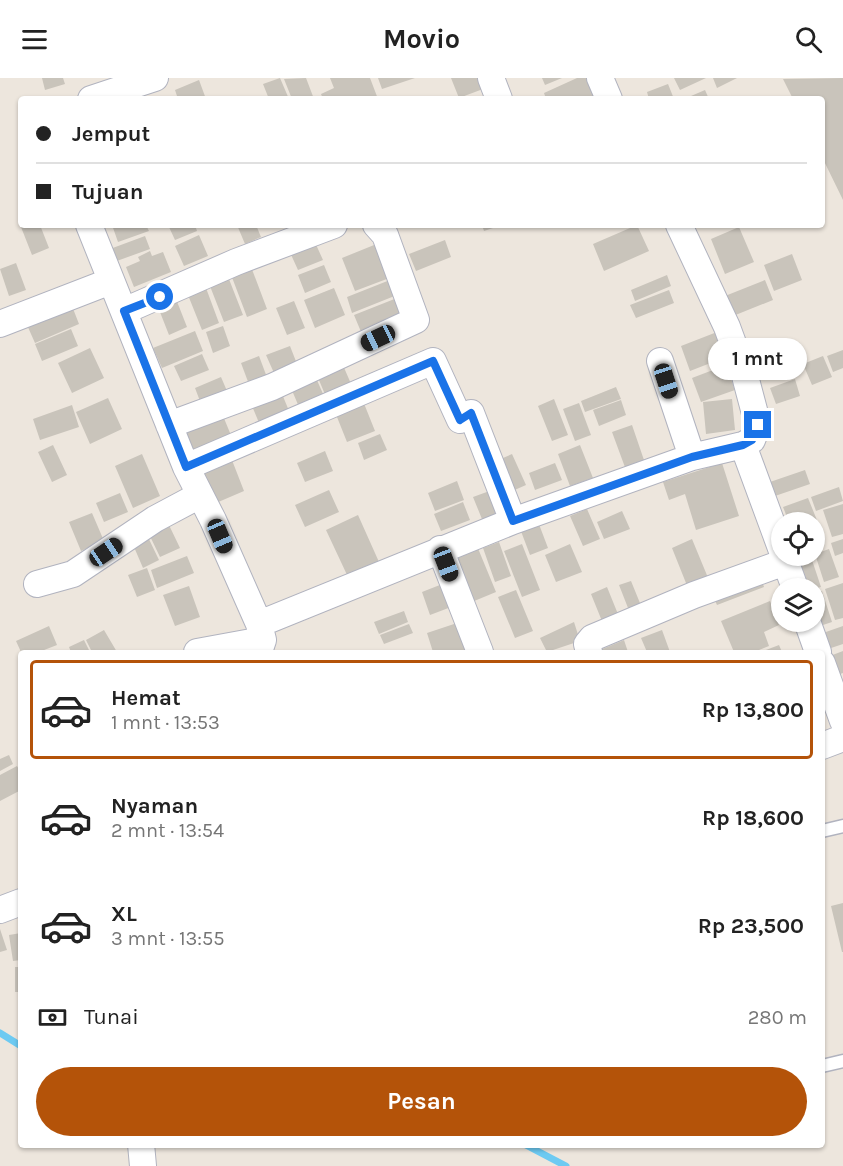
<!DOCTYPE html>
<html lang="id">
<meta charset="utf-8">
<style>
:root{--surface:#fff;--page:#f6f6f6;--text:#222;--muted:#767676;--line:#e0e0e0;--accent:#b45309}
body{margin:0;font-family:Karla,sans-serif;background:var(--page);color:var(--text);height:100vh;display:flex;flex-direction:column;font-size:22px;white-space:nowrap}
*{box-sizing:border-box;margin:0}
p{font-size:20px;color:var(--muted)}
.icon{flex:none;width:33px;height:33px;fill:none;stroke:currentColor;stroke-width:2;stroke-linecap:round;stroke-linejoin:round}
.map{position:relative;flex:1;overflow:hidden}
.details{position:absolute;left:18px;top:572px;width:807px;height:498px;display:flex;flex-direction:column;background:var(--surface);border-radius:6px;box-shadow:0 2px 4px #0004}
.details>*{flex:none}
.hud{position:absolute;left:18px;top:18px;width:807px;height:132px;border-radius:6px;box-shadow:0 2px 4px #0004;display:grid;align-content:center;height:132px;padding:0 18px;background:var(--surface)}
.controls{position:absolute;left:771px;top:434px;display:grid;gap:12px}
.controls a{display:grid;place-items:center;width:54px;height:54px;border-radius:50%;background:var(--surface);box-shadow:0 2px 4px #0004;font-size:30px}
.end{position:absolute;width:27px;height:27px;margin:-14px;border:8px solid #1a73e8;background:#fff;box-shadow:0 0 0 3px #fff}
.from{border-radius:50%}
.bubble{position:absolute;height:42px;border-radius:21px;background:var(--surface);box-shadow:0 2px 4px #0004;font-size:20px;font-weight:700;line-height:42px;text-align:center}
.car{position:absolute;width:18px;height:36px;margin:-18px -9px;border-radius:8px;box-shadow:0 0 4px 2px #0007;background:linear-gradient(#222 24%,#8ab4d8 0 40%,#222 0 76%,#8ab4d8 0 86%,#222 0)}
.hud b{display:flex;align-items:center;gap:21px;height:57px;font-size:22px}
.hud b+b{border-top:2px solid var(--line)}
.hud i{width:15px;height:15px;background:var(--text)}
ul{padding:10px 0 0;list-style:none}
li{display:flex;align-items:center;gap:18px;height:99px;margin:0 12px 9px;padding:0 6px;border:3px solid transparent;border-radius:6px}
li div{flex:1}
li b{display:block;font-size:22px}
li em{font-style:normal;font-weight:700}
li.selected{border-color:var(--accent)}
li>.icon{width:54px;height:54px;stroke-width:1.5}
.pay{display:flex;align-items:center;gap:15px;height:66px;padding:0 18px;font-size:22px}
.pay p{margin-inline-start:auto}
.action{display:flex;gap:12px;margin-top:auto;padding:12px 18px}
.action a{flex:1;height:69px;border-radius:36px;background:var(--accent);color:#fff;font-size:24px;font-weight:700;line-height:69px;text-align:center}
header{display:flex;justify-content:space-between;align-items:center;height:78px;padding:0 18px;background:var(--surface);font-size:27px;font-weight:700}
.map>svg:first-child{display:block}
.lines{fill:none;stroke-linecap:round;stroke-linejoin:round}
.stream{stroke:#6dcaf2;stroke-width:7}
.building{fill:#c9c4bb}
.lane-casing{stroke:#b1b3bf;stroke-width:15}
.street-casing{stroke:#b1b3bf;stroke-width:28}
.lane{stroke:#fff;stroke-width:12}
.street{stroke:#fff;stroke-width:26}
.route{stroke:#1a73e8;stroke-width:8}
</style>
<header><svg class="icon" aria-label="menu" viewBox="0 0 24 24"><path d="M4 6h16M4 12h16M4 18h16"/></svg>Movio<svg class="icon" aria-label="search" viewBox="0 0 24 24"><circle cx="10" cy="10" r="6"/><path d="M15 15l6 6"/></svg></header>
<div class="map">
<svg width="843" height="1088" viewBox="0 0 843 1088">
<rect width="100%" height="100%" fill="#ede6dd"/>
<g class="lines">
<path class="stream" d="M0 955 21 968
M524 1066 566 1088"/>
</g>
<path class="building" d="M42 0H63L65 6 45 12Z
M280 0 289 21H269L263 6Z
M306 0 314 21H292L284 1Z
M330 0H370L378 21H323L321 16 334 10Z
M378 0H415L382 11Z
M451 0H479L483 11 459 20Z
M542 0H562L545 7Z
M577 0H586L595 20 546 21 544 15Z
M674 0H706L680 12Z
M713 0H737L717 10Z
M843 0V122L822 79V21H793L783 1Z
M199 2 206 21H178L175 12Z
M668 6 674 21H649L647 14Z
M705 12 709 21H684Z
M25 147H40L49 170 32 177 21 149Z
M112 147H146L149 153 118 164Z
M175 147H195L197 153 175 162 169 149Z
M237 147H256L261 159 245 166Z
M482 147H502L484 153Z
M637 147 649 173 604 193 593 166Z
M739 149 754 184 725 196 711 161Z
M199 157 208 178 184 188 175 168Z
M145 158 150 171 114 184 110 171Z
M313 160 323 182 298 192 288 170Z
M445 162 451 179 416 193 409 176Z
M379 165 392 199 355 213 342 180Z
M150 173 152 178 163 174 171 194 134 209 126 189 140 183 138 179Z
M792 176 802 202 774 213 764 187Z
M16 185 26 212 9 218 0 191Z
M250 186 267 231 247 239 230 194Z
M324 187 331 204 305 215 298 197Z
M227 196 243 237 224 244 208 203Z
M667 197 671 208 635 223 631 212Z
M395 200 402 215 352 235 347 219Z
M765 202 773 222 733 238 725 218Z
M206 210 219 245 202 252 188 217Z
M334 210 345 237 315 250 304 222Z
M669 212 674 225 636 240 630 227Z
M397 220 406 245 364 261 354 237Z
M176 221 187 249 169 257 158 229Z
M294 223 305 250 287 257 276 230Z
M72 228 79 246 35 265 27 247Z
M223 248 230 268 213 275 206 254Z
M71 251 78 268 42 283 35 266Z
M195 253 203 273 162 290 153 270Z
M717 254 726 279 690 293 681 268Z
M290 268 297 286 274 295 266 277Z
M90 270 104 300 72 315 58 285Z
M843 272V290L833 294 827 278Z
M202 276 209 292 181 303 174 288Z
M786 277 790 291 759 301 755 287Z
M259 278 268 302 250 309 241 285Z
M823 278 832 299 812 307 803 286Z
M342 285 355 315 329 326 316 295Z
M726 287 735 312 701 324 692 300Z
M221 299 230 320 203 331 195 310Z
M316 300 324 318 299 329 291 310Z
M795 301 800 318 776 326 770 310Z
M616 309 621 321 585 334 581 323Z
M282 316 292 340 262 352 252 328Z
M108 320 122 351 90 366 76 334Z
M554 321 568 357 552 363 538 328Z
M732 321 735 352 706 356 703 324Z
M621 322 626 337 599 348 593 332Z
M363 323 375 353 347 364 335 334Z
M579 325 591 357 575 363 563 331Z
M72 327 79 349 40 362 33 341Z
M221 333 235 367 197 382 184 348Z
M632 347 645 385 626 392 612 354Z
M380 356 387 372 364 382 358 365Z
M53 367 67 397 52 404 38 374Z
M580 367 593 400 570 408 558 376Z
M325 373 333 393 305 404 297 385Z
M142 376 160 418 133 430 115 388Z
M512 376 526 407 510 414 496 383Z
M230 377 244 413 216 425 201 389Z
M555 385 562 402 535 412 529 395Z
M722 385 739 438 696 452 685 416 669 422 663 404Z
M805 392 810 406 775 418 770 404Z
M457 403 464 422 435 433 428 415Z
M839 409 843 423 816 433 811 419Z
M495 411 505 437 484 446 473 419Z
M329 412 339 434 305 449 295 427Z
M120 415 128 434 104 444 96 425Z
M808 420 825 462 814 466V444H789L783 429Z
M463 424 470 442 441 453 434 436Z
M843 426V456L832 459 823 432Z
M587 431 600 461 583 468 570 438Z
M622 433 630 451 604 461 597 444Z
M92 435 104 463 81 473 69 444Z
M358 437 379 484 348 499 326 452Z
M537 441 548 470 530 477 519 448Z
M168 445 180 470 160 479 148 454Z
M146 455 159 482 143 490 131 462Z
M692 461 711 507 690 515 672 470Z
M843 461V475L835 478 831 465Z
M499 464 511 498 495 504 483 470Z
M522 466 540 512 522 519 504 473Z
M570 466 582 494 556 504 545 477Z
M477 468 496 514 467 526 448 479Z
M829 471 839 499 824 504 815 476Z
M187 478 194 495 157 510 151 492Z
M811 479 821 509 814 511 804 510 795 485Z
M147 490 155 512 137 519 128 497Z
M760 498 764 509 717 527 712 516Z
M450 503 459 526 430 537 422 514Z
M631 503 642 530 630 535 619 507Z
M843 505V540L835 542 825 511Z
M189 508 200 539 175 548 163 517Z
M607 509 622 546 606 553 591 516Z
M516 512 533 553 515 560 498 519Z
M822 513 832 544 817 549 814 516Z
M770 523 779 547 764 554 769 568 754 574H734L721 543Z
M404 533 408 544 379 556 374 544Z
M574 544 580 563 547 574 540 560Z
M457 545 467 573 433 574 427 555Z
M409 546 413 555 384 566 380 557Z
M49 548 57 567 39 574H21L16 563Z
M843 548V566L828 571 823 555Z
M104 552 117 574H92L86 562Z
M662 552 670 574H647L641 560Z
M84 562 90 574H71L69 569Z
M624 562 628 574H601L600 572Z
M779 567 782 574H761Z
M843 573V595L837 597 830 578Z
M9 677 13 686 0 693V681Z
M17 688 21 695V712L0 723V697Z
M843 825V874H842L831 828Z
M0 851 7 872 0 874Z
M21 855V882L13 883 9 857Z
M15 889H21V914H15Z"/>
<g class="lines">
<defs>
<path id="lane" d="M822 753 843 748
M822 988 843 983"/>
<path id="street" d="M491 0 499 21
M600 0 609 21
M91 21 155 0
M89 147 186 389 213 442 259 546 263 562 259 574
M679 147 727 249 745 298 758 347 752 362 743 367
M124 233 236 184 334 147
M0 246 111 203
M660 283 692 379
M169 347 272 309 416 242 385 157 376 147
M186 389 433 283 460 342 471 335 513 443
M440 471 480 574
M783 477 795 510
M37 506 73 496 155 441 200 417
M807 543 818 574
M259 546 513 443 692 379 743 367 782 473
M197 574 263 562
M589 574 587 566 592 560 694 517 785 484
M822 585 843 643
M822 668 843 660
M0 832 21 824
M141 1066 143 1088"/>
</defs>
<use href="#lane" class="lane-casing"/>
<use href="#street" class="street-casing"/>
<use href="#lane" class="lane"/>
<use href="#street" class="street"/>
</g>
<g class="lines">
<path class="route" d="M160 219 124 233 186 389 433 283 460 342 471 335 513 443 692 379 743 367 752 362 758 347"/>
</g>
</svg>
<div class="controls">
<a><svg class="icon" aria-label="locate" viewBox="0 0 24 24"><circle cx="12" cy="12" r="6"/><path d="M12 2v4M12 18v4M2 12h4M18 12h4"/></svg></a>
<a><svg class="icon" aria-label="layers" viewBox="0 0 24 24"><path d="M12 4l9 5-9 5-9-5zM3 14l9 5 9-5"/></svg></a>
</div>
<i class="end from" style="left:160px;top:219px"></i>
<i class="end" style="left:758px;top:347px"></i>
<div class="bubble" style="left:708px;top:260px;width:99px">1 mnt</div>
<i class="car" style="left:378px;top:260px;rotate:245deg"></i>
<i class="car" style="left:666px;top:303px;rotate:162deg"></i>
<i class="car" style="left:220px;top:458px;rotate:157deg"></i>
<i class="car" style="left:106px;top:474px;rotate:56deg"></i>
<i class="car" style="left:446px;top:486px;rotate:159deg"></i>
<div class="hud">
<b><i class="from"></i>Jemput</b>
<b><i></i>Tujuan</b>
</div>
<section class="details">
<ul>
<li class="selected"><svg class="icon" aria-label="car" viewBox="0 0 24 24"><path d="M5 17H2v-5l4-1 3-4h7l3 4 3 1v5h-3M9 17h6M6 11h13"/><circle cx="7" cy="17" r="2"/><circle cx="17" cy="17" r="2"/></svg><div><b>Hemat</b><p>1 mnt · 13:53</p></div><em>Rp 13,800</em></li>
<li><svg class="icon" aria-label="car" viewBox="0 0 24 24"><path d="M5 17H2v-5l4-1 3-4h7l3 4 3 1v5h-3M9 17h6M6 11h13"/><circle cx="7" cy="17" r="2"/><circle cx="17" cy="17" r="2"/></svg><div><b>Nyaman</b><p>2 mnt · 13:54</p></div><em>Rp 18,600</em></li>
<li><svg class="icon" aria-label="car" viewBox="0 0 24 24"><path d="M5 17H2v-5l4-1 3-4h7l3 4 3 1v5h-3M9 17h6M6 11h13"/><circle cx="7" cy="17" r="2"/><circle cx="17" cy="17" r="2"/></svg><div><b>XL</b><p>3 mnt · 13:55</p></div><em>Rp 23,500</em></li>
</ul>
<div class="pay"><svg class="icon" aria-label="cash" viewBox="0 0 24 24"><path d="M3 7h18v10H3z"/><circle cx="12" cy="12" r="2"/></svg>Tunai<p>280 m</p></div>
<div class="action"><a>Pesan</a></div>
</section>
</div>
